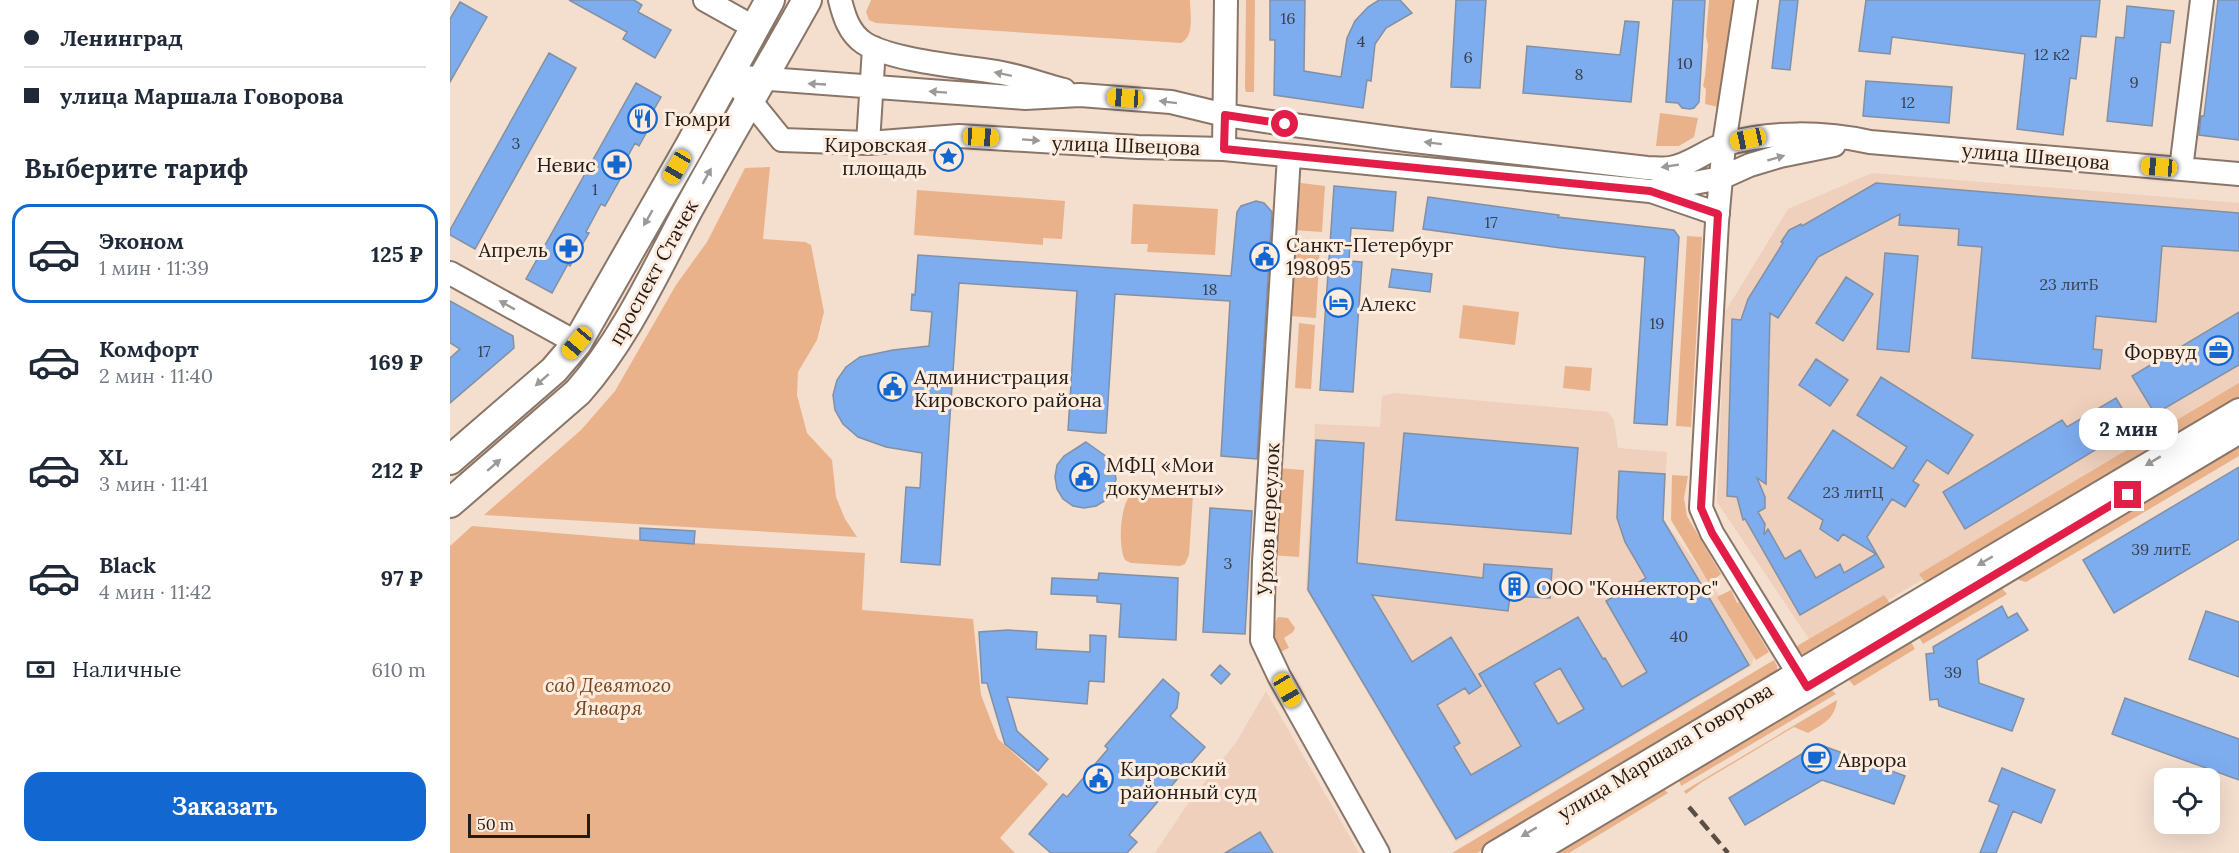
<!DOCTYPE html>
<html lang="ru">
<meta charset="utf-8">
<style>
:root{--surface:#fff;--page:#f2f2f3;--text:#1f2937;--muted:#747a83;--line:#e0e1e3;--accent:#1367d0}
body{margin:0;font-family:Lora,serif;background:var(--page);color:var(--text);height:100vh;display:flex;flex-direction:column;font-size:22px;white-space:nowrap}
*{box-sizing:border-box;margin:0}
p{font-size:20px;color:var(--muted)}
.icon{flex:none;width:33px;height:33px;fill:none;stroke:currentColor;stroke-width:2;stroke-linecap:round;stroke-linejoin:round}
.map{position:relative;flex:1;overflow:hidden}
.drawer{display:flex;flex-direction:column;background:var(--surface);width:450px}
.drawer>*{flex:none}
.hud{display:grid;align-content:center;height:132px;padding:0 24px;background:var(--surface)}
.buttons{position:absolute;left:1704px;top:768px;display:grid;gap:12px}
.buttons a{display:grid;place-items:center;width:66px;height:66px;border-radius:12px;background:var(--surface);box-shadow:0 6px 24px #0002;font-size:30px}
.scale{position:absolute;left:18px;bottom:15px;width:122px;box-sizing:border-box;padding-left:6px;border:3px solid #241c16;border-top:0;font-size:16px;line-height:21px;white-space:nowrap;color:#241c16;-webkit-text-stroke:4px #feecdf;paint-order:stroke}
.end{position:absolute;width:27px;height:27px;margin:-14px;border:8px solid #e11d48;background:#fff;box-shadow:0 0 0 3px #fff}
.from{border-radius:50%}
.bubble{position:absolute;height:42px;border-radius:18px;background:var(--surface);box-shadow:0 6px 24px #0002;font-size:20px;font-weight:700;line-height:42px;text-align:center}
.car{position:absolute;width:18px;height:36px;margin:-18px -9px;border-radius:8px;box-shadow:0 0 4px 2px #0007;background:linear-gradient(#f5c518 24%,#345 0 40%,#f5c518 0 76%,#345 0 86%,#f5c518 0)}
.hud b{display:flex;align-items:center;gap:21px;height:57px;font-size:22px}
.hud b+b{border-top:2px solid var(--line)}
.hud i{width:15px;height:15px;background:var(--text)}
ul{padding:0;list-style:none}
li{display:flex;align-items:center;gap:18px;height:99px;margin:0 12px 9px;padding:0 12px;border:3px solid transparent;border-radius:18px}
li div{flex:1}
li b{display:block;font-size:22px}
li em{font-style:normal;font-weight:700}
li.active{border-color:var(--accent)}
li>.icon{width:54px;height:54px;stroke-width:1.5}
h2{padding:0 24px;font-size:27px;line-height:72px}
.pay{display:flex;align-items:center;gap:15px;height:66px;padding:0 24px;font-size:22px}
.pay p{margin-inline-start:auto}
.action{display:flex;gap:12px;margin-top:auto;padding:12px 24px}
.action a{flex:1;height:69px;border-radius:18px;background:var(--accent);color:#fff;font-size:24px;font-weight:700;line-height:69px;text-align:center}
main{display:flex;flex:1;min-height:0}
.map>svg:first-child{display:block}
.built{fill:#eed0bc}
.green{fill:#e9b28b}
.building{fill:#7dacef;stroke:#8290a3;stroke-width:1.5;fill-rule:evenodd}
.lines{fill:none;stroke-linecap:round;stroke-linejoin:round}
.minor-casing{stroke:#8a7668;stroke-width:26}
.major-casing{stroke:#8a7668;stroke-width:32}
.minor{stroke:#fff;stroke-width:22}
.major{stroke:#fff;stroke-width:28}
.rail{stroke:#5a4f46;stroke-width:4.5;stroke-dasharray:12 6;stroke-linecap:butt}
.oneway{fill:#9c9996}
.route{stroke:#e11d48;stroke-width:8}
.labels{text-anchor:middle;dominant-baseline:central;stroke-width:6;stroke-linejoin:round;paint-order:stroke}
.number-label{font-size:16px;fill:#3a404c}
.poi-label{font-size:20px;fill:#241c16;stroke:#feecdf;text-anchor:start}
.street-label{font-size:20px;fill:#241c16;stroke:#feecdf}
.park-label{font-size:20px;font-style:italic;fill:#76461f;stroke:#feecdf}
</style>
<main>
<section class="drawer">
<div class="hud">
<b><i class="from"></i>Ленинград</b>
<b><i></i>улица Маршала Говорова</b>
</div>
<h2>Выберите тариф</h2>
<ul>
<li class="active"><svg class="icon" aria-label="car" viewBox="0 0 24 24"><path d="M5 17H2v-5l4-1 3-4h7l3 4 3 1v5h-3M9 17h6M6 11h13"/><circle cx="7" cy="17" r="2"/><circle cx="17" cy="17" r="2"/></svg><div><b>Эконом</b><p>1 мин · 11:39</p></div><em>125 ₽</em></li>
<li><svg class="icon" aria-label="car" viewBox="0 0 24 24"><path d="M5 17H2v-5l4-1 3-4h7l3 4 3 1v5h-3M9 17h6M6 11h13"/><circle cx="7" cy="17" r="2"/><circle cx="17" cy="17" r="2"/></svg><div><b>Комфорт</b><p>2 мин · 11:40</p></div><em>169 ₽</em></li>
<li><svg class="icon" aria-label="car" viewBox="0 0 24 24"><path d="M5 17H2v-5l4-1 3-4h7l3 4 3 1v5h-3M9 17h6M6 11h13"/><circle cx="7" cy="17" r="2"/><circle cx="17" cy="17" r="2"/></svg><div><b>XL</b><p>3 мин · 11:41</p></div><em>212 ₽</em></li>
<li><svg class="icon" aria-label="car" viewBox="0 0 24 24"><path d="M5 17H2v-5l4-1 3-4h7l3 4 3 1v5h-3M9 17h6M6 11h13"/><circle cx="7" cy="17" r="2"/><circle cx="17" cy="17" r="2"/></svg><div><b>Black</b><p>4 мин · 11:42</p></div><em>97 ₽</em></li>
</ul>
<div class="pay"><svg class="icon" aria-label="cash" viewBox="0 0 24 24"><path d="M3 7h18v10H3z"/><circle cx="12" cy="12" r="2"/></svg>Наличные<p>610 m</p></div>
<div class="action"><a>Заказать</a></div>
</section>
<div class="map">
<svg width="1789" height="853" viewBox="0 0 1789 853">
<rect width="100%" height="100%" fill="#f4dece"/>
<path class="built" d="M1422 173 1789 203V390L1363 645 1267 502 1275 312 1338 209Z
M944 393 1158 412 1164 420 1168 448 1217 452 1213 519 1307 647 1301 666 1006 842 856 589 865 424 930 427 932 396Z
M816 691 909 853H705L737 805 787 741Z"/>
<path class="green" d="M421 0H740C740 14 745 36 731 43L426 23 419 20 416 12Z
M796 0H805L804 92H796L795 88Z
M1259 0H1286L1268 107 1255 104 1256 89 1253 86 1255 76 1258 45 1256 36Z
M1210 113 1248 118 1244 137 1229 146H1206Z
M320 167 313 239 355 242 361 245 374 312 367 340 348 372 347 395 357 433 382 460 386 497 395 519 407 537 34 515 131 430 165 391 226 285 257 242 295 168Z
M851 183 875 186 872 232 843 230 847 184Z
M467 190 615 201 612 239 593 238V245L464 235Z
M683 204 768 209 765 255 697 252 698 244H681Z
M1237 236 1252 237 1241 427 1226 426Z
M844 242 870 243 866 318 840 316Z
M1013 305 1069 312 1065 345 1009 338Z
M849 323 865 325 861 389 845 388Z
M1115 366 1142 368 1140 391 1113 388Z
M1789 383V399L1480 583 1474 581 1469 574Z
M1789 441V456L1576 582 1569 580 1567 576Z
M827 468 854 470 849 557 821 555Z
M1222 475 1238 476 1234 498 1237 516 1271 574 1259 583 1221 520Z
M692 494 743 495 739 555 735 564 730 566 681 563 675 560C668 547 670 509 679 497Z
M22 526 190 540 415 553 412 610 523 619 531 695 548 739 598 784 550 838 565 853H0V546Z
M1548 584 1557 594 1473 644 1466 632Z
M1281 590 1287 603 1289 602 1319 652 1306 660 1267 597Z
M1434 595 1442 606 1358 656 1351 653 1347 646Z
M828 617 838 618 845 628 843 632 834 638 839 648 828 653C822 644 822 627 828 617Z
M1458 637 1465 649 1404 686 1399 680 1398 672Z
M1324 660 1327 666V674L1027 853H1002Z
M1377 685 1386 694 1231 786 1227 774Z
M1387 700C1385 719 1373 724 1358 733L1344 727 1252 782 1236 794 1234 791Z
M1210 785 1218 793 1119 853H1095Z"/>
<path class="building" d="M119 0H184L192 5 188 12 221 30 205 58 173 39 177 32Z
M820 0H855L854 71 891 77 897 38 905 21 918 7 929 0H950L962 13 936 28 925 44 921 81 917 80 913 108 824 95 825 40H820Z
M1006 0H1036L1030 88 1001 87Z
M1223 0H1255L1249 102 1244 108 1240 109 1232 108 1228 103 1216 102Z
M1330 0H1348L1340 70 1322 68Z
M1416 0H1650L1646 37 1631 36 1626 79 1620 78 1613 135 1567 129 1575 54 1442 37 1440 54 1409 51Z
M1768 0H1789V140L1749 135 1751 116H1754Z
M10 2 37 17 0 82V19Z
M1677 6 1724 11 1720 43 1711 42 1702 126 1657 121 1666 37 1674 38Z
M1175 21 1189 22 1181 102 1073 93 1077 46 1170 55Z
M99 53 126 68 25 249 0 235V230Z
M1416 81 1502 87 1499 123 1413 116Z
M186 83 211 97 202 113 206 115 189 146 185 143 169 173 173 174 155 206 151 204 136 232 139 233 120 266 118 264 102 293 76 279Z
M1426 183 1789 213V251L1712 246 1706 322 1646 316 1643 349 1652 350 1650 369 1522 358 1532 247 1508 245 1509 229 1449 225 1450 214 1368 257 1328 318 1320 313 1316 484 1307 478 1315 497V508L1308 512 1315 524 1314 535 1318 529 1335 559 1350 550 1366 578 1390 564 1394 573 1426 554 1393 534 1388 541 1370 529 1373 520 1338 498 1383 430 1443 469 1457 447 1407 415 1431 377 1523 435 1498 474 1477 460 1463 481 1469 485 1455 507 1442 499 1417 537 1434 567 1350 615 1295 519 1293 520 1287 497 1277 496 1282 319 1291 320 1298 299 1333 243 1331 242 1339 230 1351 224 1352 226Z
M884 186 946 192 943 231 901 228 899 261 912 262 903 392 870 390Z
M978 197 1109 215 1108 217 1224 230 1229 237 1217 425 1184 423 1195 257 1111 248 973 229Z
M806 201 814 203 822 212 807 459 771 456 780 301 665 294 656 433H649L618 430 627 291 509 283 490 565 451 562 456 487 470 488 472 453 436 447 408 437 393 424 385 410 383 395 387 380 396 367 410 357 443 350 479 346 482 312 461 310 462 294 465 295 468 255 781 276 787 212 791 206Z
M1435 253 1468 256 1459 352 1427 349Z
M942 269 982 274 980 292 939 287Z
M1396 277 1423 294 1393 341 1366 323Z
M0 301 63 336 64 348 0 403V358L10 349 0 343Z
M1789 312V365L1705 414 1682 376Z
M1366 359 1398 380 1380 406 1349 385Z
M1666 398 1683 427 1515 529 1493 492 1612 420 1617 427Z
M954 433 1128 448 1121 534 946 520Z
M866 440 914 443 907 563 1033 578 1034 564 1102 569 1100 598 1060 596 1058 611 922 595 962 662 1001 637 1031 686 1019 694 1015 688 987 705 1010 743 1004 747 1021 775 1071 746 1029 674 1128 617 1153 659 1155 658 1172 687 1197 672 1156 601 1196 578 1175 542 1167 518 1169 471 1215 474 1213 520 1299 665 1006 839 858 590ZM1110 668 1134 709 1108 724 1084 683Z
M636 442 657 457 664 467 666 479 663 490 656 500 646 506 634 508 623 506 613 499 607 489 605 477 607 465 614 456Z
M1789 467V539L1664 613 1633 560Z
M760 508 802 511 795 634 753 632Z
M190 528 245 531 244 544 190 540Z
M649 573 728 578 726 640 669 637 671 604 647 602V596L601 594 602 578 648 580Z
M1552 606 1558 618 1567 613 1578 630 1527 660 1529 683 1574 699 1562 731 1489 706 1488 699 1480 700 1476 654 1484 653 1483 647Z
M1756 611 1789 622V677L1739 659Z
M558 630 587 632 586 649 640 652V635L656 636 654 682 639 681 637 704 557 697 567 731 598 759 588 771 555 744 537 683H532L529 632Z
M770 665 780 674 771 684 761 675Z
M713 679 729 693 727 708 720 716 755 747 679 835 687 842 677 853H601L579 834 613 794 617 797 658 749 655 746Z
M1675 698 1789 739V780L1662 734Z
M1368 744 1455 776 1444 804 1372 780 1295 825 1279 798Z
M1552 768 1605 790 1591 823 1563 811 1546 853H1530L1549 805 1539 801Z
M810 832 823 853H775Z"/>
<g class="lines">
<defs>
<path id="minor" d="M255 0 305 28
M390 0C394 16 399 33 414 43 442 61 517 67 552 73 573 77 594 85 614 90
M1296 0 1274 144 1267 222 1251 508 1262 533 1355 684
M279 76 575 98 630 95 721 102 775 115 814 121 964 141 1197 168C1205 168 1213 169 1220 168 1241 165 1257 149 1276 144 1322 131 1374 132 1420 142L1789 174
M290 88 332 140 418 143 509 136 688 147 774 149 1200 191 1271 178 1300 165 1330 156 1384 145
M418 143 424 48
M774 149 776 0
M839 156 814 562 812 640 829 676 928 853
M1731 169 1752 0
M1201 191 1268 214
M0 273 127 343
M1044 853 1789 410"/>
<path id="major" d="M0 460 104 370 127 343 238 149 320 0
M0 503 128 392C175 339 205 272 238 210 277 139 318 70 357 0
M1078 853 1789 429"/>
</defs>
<use href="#minor" class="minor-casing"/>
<use href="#major" class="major-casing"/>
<use href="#minor" class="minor"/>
<use href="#major" class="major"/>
<path class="rail" d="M1239 807 1278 853"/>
</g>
<defs><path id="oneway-solid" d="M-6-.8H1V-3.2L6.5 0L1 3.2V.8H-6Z" transform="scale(1.5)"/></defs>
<g class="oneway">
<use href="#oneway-solid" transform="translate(553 74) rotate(-168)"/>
<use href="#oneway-solid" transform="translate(367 84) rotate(-177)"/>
<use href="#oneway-solid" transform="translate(488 92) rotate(-176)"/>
<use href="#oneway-solid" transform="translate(718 102) rotate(-173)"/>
<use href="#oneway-solid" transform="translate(581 140) rotate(4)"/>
<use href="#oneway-solid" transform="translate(983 143) rotate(-173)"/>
<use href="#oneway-solid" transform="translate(1326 158) rotate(-16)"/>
<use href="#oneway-solid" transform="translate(1220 166) rotate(171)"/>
<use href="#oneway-solid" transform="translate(257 176) rotate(-61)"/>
<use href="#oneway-solid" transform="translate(198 218) rotate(120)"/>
<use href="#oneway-solid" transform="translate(57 305) rotate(-151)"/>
<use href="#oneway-solid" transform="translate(92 380) rotate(139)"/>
<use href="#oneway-solid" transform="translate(1703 461) rotate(149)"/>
<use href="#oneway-solid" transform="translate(44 465) rotate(-41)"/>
<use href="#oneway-solid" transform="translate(1535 561) rotate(149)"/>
<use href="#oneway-solid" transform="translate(1079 832) rotate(149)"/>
</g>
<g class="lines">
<path class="route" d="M835 124 775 115 774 149 1200 191 1268 214 1251 508 1262 533 1357 687 1678 495"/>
</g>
<defs>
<symbol id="restaurant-ring" viewBox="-11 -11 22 22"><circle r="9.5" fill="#feecdf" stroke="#1367d0" stroke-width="1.5"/><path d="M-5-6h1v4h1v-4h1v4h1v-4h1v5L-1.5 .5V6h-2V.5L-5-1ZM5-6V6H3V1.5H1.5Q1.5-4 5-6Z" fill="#1367d0"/></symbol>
<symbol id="sight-ring" viewBox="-11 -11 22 22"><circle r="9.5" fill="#feecdf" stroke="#1367d0" stroke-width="1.5"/><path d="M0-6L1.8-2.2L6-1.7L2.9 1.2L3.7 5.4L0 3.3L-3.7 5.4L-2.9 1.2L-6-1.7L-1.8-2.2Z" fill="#1367d0"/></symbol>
<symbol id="pharmacy-ring" viewBox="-11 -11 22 22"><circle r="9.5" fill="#feecdf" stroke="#1367d0" stroke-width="1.5"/><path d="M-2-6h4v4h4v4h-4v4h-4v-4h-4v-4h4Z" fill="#1367d0"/></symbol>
<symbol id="civic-ring" viewBox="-11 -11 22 22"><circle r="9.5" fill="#feecdf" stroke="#1367d0" stroke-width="1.5"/><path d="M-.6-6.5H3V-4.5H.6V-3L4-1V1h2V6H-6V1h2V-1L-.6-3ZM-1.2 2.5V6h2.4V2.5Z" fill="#1367d0"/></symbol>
<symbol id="hotel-ring" viewBox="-11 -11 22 22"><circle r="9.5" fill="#feecdf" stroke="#1367d0" stroke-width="1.5"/><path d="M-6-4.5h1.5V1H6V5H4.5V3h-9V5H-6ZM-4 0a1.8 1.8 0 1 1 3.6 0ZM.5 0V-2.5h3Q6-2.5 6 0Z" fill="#1367d0"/></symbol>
<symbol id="office-ring" viewBox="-11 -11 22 22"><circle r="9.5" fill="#feecdf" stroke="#1367d0" stroke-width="1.5"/><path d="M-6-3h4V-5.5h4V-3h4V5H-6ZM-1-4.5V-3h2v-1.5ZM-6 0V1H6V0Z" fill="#1367d0"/></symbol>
<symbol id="building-ring" viewBox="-11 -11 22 22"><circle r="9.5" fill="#feecdf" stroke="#1367d0" stroke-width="1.5"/><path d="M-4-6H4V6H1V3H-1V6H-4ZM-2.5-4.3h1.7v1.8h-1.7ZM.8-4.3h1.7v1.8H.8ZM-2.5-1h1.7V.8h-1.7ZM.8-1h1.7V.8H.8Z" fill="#1367d0"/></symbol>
<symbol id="cafe-ring" viewBox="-11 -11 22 22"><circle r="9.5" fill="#feecdf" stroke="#1367d0" stroke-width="1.5"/><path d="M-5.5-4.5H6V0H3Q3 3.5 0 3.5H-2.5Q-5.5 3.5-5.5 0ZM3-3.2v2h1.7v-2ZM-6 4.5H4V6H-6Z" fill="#1367d0"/></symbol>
</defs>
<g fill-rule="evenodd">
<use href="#restaurant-ring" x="176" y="102" width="33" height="33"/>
<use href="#sight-ring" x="482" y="140" width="33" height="33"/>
<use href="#pharmacy-ring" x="150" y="148" width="33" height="33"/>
<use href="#pharmacy-ring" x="102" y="232" width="33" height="33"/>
<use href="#civic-ring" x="798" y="240" width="33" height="33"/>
<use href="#hotel-ring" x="872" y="286" width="33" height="33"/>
<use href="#office-ring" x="1752" y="334" width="33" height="33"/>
<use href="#civic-ring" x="426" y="370" width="33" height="33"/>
<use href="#civic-ring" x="618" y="460" width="33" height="33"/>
<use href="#building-ring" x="1048" y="570" width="33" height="33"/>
<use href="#cafe-ring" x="1350" y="742" width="33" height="33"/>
<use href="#civic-ring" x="632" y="762" width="33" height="33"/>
</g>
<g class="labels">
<g class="number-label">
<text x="838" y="18">16</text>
<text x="911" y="41">4</text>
<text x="1602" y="54">12 к2</text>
<text x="1018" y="57">6</text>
<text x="1235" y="63">10</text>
<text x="1129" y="74">8</text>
<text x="1684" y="82">9</text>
<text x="1458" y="102">12</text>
<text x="66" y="143">3</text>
<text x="145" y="189">1</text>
<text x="1041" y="222">17</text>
<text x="1619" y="284">23 литБ</text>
<text x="760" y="289">18</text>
<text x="1207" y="323">19</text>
<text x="34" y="351">17</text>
<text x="1403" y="492">23 литЦ</text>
<text x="1711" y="549">39 литЕ</text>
<text x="778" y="563">3</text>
<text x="1229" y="636">40</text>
<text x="1503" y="672">39</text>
</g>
<g class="poi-label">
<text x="214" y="118">Гюмри</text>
<text x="477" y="144" text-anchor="end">Кировская<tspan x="477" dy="23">площадь</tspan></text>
<text x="146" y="164" text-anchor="end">Невис</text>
<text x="836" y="244">Санкт-Петербург<tspan x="836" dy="23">198095</tspan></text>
<text x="98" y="249" text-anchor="end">Апрель</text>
<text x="910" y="303">Алекс</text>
<text x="1747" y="351" text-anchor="end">Форвуд</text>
<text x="464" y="376">Администрация<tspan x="464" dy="23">Кировского района</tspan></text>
<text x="656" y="464">МФЦ «Мои<tspan x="656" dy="23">документы»</tspan></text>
<text x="1086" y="587">ООО "Коннекторс"</text>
<text x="1388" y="759">Аврора</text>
<text x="670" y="768">Кировский<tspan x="670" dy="23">районный суд</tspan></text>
</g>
<g class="street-label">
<text transform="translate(676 145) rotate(2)">улица Швецова</text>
<text transform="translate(1586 156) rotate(5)">улица Швецова</text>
<text transform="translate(203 272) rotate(-61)">проспект Стачек</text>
<text transform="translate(818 519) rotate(-87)">Урхов переулок</text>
<text transform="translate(1215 751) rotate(-31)">улица Маршала Говорова</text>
</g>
<g class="park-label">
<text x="158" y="684">сад Девятого<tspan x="158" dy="23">Января</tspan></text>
</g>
</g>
</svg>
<div class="buttons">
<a><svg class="icon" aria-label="locate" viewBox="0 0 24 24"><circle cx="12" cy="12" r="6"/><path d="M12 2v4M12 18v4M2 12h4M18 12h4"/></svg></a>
</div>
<div class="scale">50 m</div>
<i class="end from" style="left:835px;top:124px"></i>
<i class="end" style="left:1678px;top:495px"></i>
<div class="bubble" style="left:1629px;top:408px;width:99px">2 мин</div>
<i class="car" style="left:675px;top:98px;rotate:274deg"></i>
<i class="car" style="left:531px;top:137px;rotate:93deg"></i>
<i class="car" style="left:1298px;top:139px;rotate:258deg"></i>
<i class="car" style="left:227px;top:167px;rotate:210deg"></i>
<i class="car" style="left:1709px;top:167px;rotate:275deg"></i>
<i class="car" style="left:127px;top:343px;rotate:220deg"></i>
<i class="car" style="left:837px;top:690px;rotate:150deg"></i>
</div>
</main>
